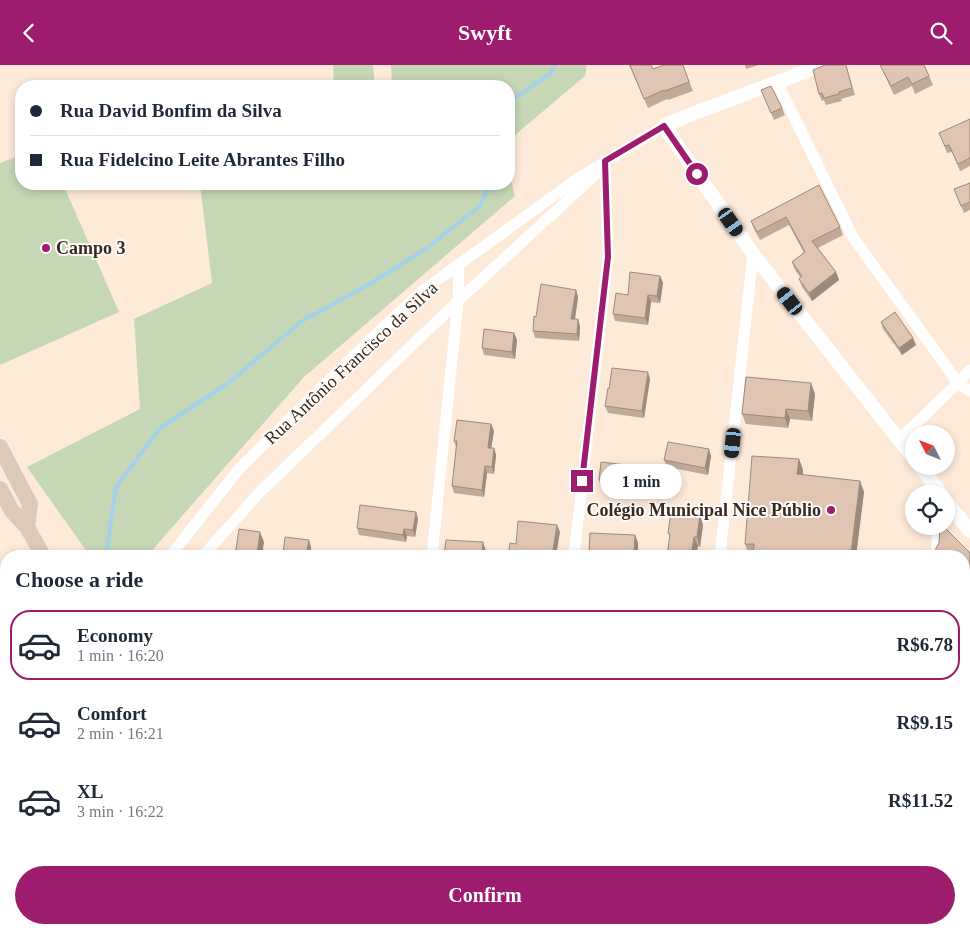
<!DOCTYPE html>
<meta charset="utf-8">
<style>
:root{--surface:#fff;--page:#f2f2f3;--text:#1f2937;--muted:#747a83;--line:#e0e1e3;--accent:#9e1c6e}
body{margin:0;font-family:Georgia,serif;background:var(--page);color:var(--text);height:100vh;display:flex;flex-direction:column;font-size:19px;white-space:nowrap}
*{box-sizing:border-box;margin:0}
p{font-size:16px;color:var(--muted)}
.icon{flex:none;width:28px;height:28px;fill:none;stroke:currentColor;stroke-width:2;stroke-linecap:round;stroke-linejoin:round}
.map{position:relative;flex:1;overflow:hidden}
.details{position:absolute;left:0px;top:485px;width:970px;height:384px;display:flex;flex-direction:column;background:var(--surface);border-radius:20px 20px 0 0;box-shadow:0 2px 8px #0003}
.details>*{flex:none}
.hud{position:absolute;left:15px;top:15px;width:500px;height:110px;border-radius:20px;box-shadow:0 2px 8px #0003;display:grid;align-content:center;height:110px;padding:0 15px;background:var(--surface)}
.needle{width:32px;rotate:312deg}
.buttons{position:absolute;left:905px;top:360px;display:grid;gap:10px}
.buttons a{display:grid;place-items:center;width:50px;height:50px;border-radius:50%;background:var(--surface);box-shadow:0 2px 8px #0003;font-size:25px}
.end{position:absolute;width:22px;height:22px;margin:-11px;border:6px solid #9e1c6e;background:#fff;box-shadow:0 0 0 2px #fff}
.from{border-radius:50%}
.bubble{position:absolute;height:35px;border-radius:18px;background:var(--surface);box-shadow:0 2px 8px #0003;font-size:16px;font-weight:700;line-height:35px;text-align:center}
.car{position:absolute;width:15px;height:30px;margin:-15px -8px;border-radius:6px;box-shadow:0 0 4px 1px #0007;background:linear-gradient(#222 24%,#8ab4d8 0 40%,#222 0 76%,#8ab4d8 0 86%,#222 0)}
.hud b{display:flex;align-items:center;gap:18px;height:48px;font-size:19px}
.hud b+b{border-top:1px solid var(--line)}
.hud i{width:12px;height:12px;background:var(--text)}
ul{padding:0;list-style:none}
li{display:flex;align-items:center;gap:15px;height:70px;margin:0 10px 8px;padding:0 5px;border:2px solid transparent;border-radius:20px}
li div{flex:1}
li b{display:block;font-size:19px}
li em{font-style:normal;font-weight:700}
li.selected{border-color:var(--accent)}
li>.icon{width:45px;height:45px;stroke-width:1.5}
h2{padding:0 15px;font-size:22px;line-height:60px}
.cta{display:flex;gap:10px;margin-top:auto;padding:10px 15px}
.cta a{flex:1;height:58px;border-radius:30px;background:var(--accent);color:#fff;font-size:20px;font-weight:700;line-height:58px;text-align:center}
header{display:flex;justify-content:space-between;align-items:center;height:65px;padding:0 15px;background:var(--accent);color:#fff;font-size:22px;font-weight:700}
.map>svg:first-child{display:block}
.green{fill:#c6d7b5}
.lines{fill:none;stroke-linecap:round;stroke-linejoin:round}
.stream{stroke:#a3d2e9;stroke-width:4}
.minor{stroke:#fff;stroke-width:11}
.tertiary{stroke:#fff;stroke-width:14}
.secondary{stroke:#ddc9bb;stroke-width:16}
.wall{fill:#c0a999}
.shaded-wall{fill:#9c8a7d}
.building{fill:#dfc5b2;stroke:#9c8a7d}
.route{stroke:#9e1c6e;stroke-width:6}
.poi-dot{fill:#9e1c6e;stroke:#fffaf6;stroke-width:2}
.labels{text-anchor:middle;dominant-baseline:central;stroke-width:4;stroke-linejoin:round;paint-order:stroke}
.poi-label{font-size:18px;font-weight:bold;fill:#342b23;stroke:#fffaf6;text-anchor:start}
.street-label{font-size:18px;fill:#342b23;stroke:#fffaf6}
</style>
<header><svg class="icon" aria-label="back" viewBox="0 0 24 24"><path d="M15 5l-7 7 7 7"/></svg>Swyft<svg class="icon" aria-label="search" viewBox="0 0 24 24"><circle cx="10" cy="10" r="6"/><path d="M15 15l6 6"/></svg></header>
<div class="map">
<svg width="970" height="868" viewBox="0 0 970 868">
<rect width="100%" height="100%" fill="#feead9"/>
<path class="green" d="M333 0H373L375 21H334Z
M391 0H587L585 11 509 75V21H392Z
M21 90V119H63L119 247 0 300V98Z
M509 108 515 131 304 312 147 491H90L27 402 140 344 134 254 212 218 200 119H509Z
M964 607H970V625L964 624Z"/>
<g class="lines">
<path class="stream" d="M509 37 551 8 555 0
M77 490H106L116 422 160 363 227 319 302 256 368 220 427 183 480 141 490 119
M0 555H6"/>
<path class="minor" d="M777 17 853 172 958 318 970 326
M899 375 958 318 970 305
M170 491 239 404 367 278 421 227 577 114 664 61
M203 491 260 427 458 236 596 109 598 106
M432 491 458 236 459 200
M574 491 608 192 605 96
M720 491 753 189
M936 491 938 461
M964 630H970
M964 769 970 770
M964 845 970 842
M254 862 257 868
M623 862 625 868
M451 868 467 862
M897 868 913 862"/>
<path class="tertiary" d="M823 0 684 52 664 61 753 189 914 394
M920 401 941 429
M946 436 970 466"/>
<path class="secondary" d="M0 382 30 439 27 462
M0 424 12 446 27 462 43 491
M77 868 79 862"/>
</g>
<path class="wall" d="M629 0H651L653 4 683 0 693 26 668 35 667 34 648 43Z
M745 0H759L746 4Z
M846 0 855 30 841 34 842 36 826 40 824 35 822 36 819 29Z
M880 0 929 11 933 20 915 29 912 21 894 30Z
M761 25 782 43 785 50 774 55Z
M970 54V101L960 106 952 87 947 88 939 68Z
M970 118V145L964 148 954 124Z
M819 120 840 162 843 170 818 183 836 207 839 215 812 236 802 222 799 214 800 212 795 205 792 197 804 188 789 160 760 175 754 164 751 156Z
M660 211 663 218 660 238 651 237 648 260 615 256 613 249 628 230Z
M576 225 578 232 575 254 580 261 579 276 535 273 533 266 536 252Z
M881 257 913 273 916 280 902 290 883 264Z
M514 268 517 275 515 294 484 290 482 283Z
M650 314 644 353 608 348 605 341 609 324Z
M815 329 812 356 790 354 788 363 746 359 742 349Z
M491 359 494 366 491 383H494L496 390 494 409 487 408 484 432 454 428 452 421 456 382 454 376Z
M711 391 708 410 667 402 664 395Z
M799 394 803 405 802 410 860 416 864 427 856 491H753V490H749L745 479Z
M636 408 634 424 601 422 599 415Z
M416 447 418 454 415 472 407 471 406 477 359 470 357 463Z
M700 450 703 460 700 482 698 481 696 491H667L670 472 668 468Z
M635 470 638 478V491H581L589 487Z
M311 482 310 488 330 491H284L283 489Z
M970 488V605H964V491Z
M970 772V828L964 830V774Z
M231 862 233 868H189Z
M338 862H365L366 864 358 868H341Z
M580 862 581 868H508Z"/>
<path class="shaded-wall" d="M836 207 839 215 812 236 809 228Z
M660 211 663 218 660 238 657 231Z
M576 225 578 232 574 261 571 254Z
M648 230 651 237 648 260 645 253Z
M578 254 580 261 579 276 577 269Z
M514 268 517 275 515 294 512 287Z
M913 273 916 280 902 290 899 283Z
M648 307 650 314 644 353 642 346Z
M811 318 815 329 812 356 808 346Z
M786 344 790 354 788 363 785 353Z
M491 359 494 366 490 390 488 383Z
M494 383 496 390 494 409 492 402Z
M709 384 711 391 708 410 705 403Z
M799 394 803 405 802 421 797 409Z
M485 401 487 408 484 432 482 425Z
M634 401 636 408 634 424 632 417Z
M860 416 864 427 856 491H853L851 488Z
M416 447 418 454 415 472 413 465Z
M700 450 703 460 700 482 697 472Z
M557 460 560 467 556 491H552Z
M404 464 407 471 406 477 403 470Z
M260 467 264 477 262 491H257Z
M635 470 638 478V491H636L634 488Z
M694 472 698 481 696 491H691Z
M309 475 311 482 310 491H306Z
M483 477 486 486V491H483L482 488Z"/>
<path class="building" d="M630 0H651L653 4 664 0H683L689 17 665 26 664 25 644 34Z
M825 0H846L852 23 839 27V29L824 33 822 28 819 29 813 5Z
M880 0H924L929 11 912 19 908 12 891 21Z
M316 16 317 21H281Z
M771 21 782 43 771 48 761 25Z
M970 54V93L958 99 949 80 945 81 939 68Z
M970 118V137L961 141 954 124Z
M819 120 840 162 812 176 836 207 809 228 799 214 802 211 792 197 805 187 786 152 757 167 751 156Z
M630 207 660 211 657 231 648 230 645 253 613 249 616 228 628 230Z
M541 219 576 225 571 254H578L577 269 533 266 534 251 536 252Z
M895 247 913 273 899 283 881 257Z
M484 264 514 268 512 287 482 283Z
M612 303 648 307 642 346 605 341 608 323 609 324Z
M746 312 811 318 808 346 786 344 785 353 742 349Z
M457 355 491 359 488 383H494L492 402 485 401 482 425 452 421 457 376H454Z
M668 377 709 384 705 403 664 395Z
M752 391 799 394 797 409 860 416 851 488H849V491H753L754 479H745Z
M601 397 634 401 632 417 599 415Z
M360 440 416 447 413 465 404 464 403 470 357 463Z
M671 447 700 450 697 472H694L691 491H667L670 469 668 468Z
M518 456 557 460 552 491H508L510 478 516 479Z
M940 461H943L970 488V592H964V491H935L936 483 939 478Z
M239 464 260 467 257 491H235Z
M590 468 635 470 634 488 619 487V491H581L582 487H589Z
M285 472 309 475 306 491 283 489Z
M446 475 483 477 482 488H481V491H444Z
M308 488 329 489V491H308Z
M970 772V818L964 820V774Z
M970 846V866L964 848Z
M198 862H231L232 863 223 868H189Z
M339 862H352L342 867Z
M456 862H481L483 868H458Z
M506 862H579L580 864 569 868H508Z
M594 862H611L613 868H582V867Z
M652 862H658L661 868H640Z
M680 862H703L705 868H682Z
M713 862H746L748 868H713Z
M778 862H793L795 868H780Z"/>
<g class="lines">
<path class="route" d="M582 416 608 192 605 96 664 61 697 109"/>
</g>
<g class="poi-dot">
<circle cx="46" cy="183" r="5"/>
<circle cx="831" cy="445" r="5"/>
</g>
<g class="labels">
<g class="poi-label">
<text x="56" y="183">Campo 3</text>
<text x="821" y="445" text-anchor="end">Colégio Municipal Nice Públio</text>
</g>
<g class="street-label">
<text transform="translate(351 298) rotate(-43)">Rua Antônio Francisco da Silva</text>
</g>
</g>
</svg>
<div class="buttons">
<a><svg class="needle" viewBox="-14 -14 28 28"><path d="M0-13l5 13h-10z" fill="#e53935"/><path d="M0 13l5-13h-10z" fill="#747a83"/></svg></a>
<a><svg class="icon" aria-label="locate" viewBox="0 0 24 24"><circle cx="12" cy="12" r="6"/><path d="M12 2v4M12 18v4M2 12h4M18 12h4"/></svg></a>
</div>
<i class="end from" style="left:697px;top:109px"></i>
<i class="end" style="left:582px;top:416px"></i>
<div class="bubble" style="left:600px;top:399px;width:82px">1 min</div>
<i class="car" style="left:731px;top:157px;rotate:145deg"></i>
<i class="car" style="left:790px;top:236px;rotate:322deg"></i>
<i class="car" style="left:733px;top:378px;rotate:186deg"></i>
<div class="hud">
<b><i class="from"></i>Rua David Bonfim da Silva</b>
<b><i></i>Rua Fidelcino Leite Abrantes Filho</b>
</div>
<section class="details">
<h2>Choose a ride</h2>
<ul>
<li class="selected"><svg class="icon" aria-label="car" viewBox="0 0 24 24"><path d="M5 17H2v-5l4-1 3-4h7l3 4 3 1v5h-3M9 17h6M6 11h13"/><circle cx="7" cy="17" r="2"/><circle cx="17" cy="17" r="2"/></svg><div><b>Economy</b><p>1 min · 16:20</p></div><em>R$6.78</em></li>
<li><svg class="icon" aria-label="car" viewBox="0 0 24 24"><path d="M5 17H2v-5l4-1 3-4h7l3 4 3 1v5h-3M9 17h6M6 11h13"/><circle cx="7" cy="17" r="2"/><circle cx="17" cy="17" r="2"/></svg><div><b>Comfort</b><p>2 min · 16:21</p></div><em>R$9.15</em></li>
<li><svg class="icon" aria-label="car" viewBox="0 0 24 24"><path d="M5 17H2v-5l4-1 3-4h7l3 4 3 1v5h-3M9 17h6M6 11h13"/><circle cx="7" cy="17" r="2"/><circle cx="17" cy="17" r="2"/></svg><div><b>XL</b><p>3 min · 16:22</p></div><em>R$11.52</em></li>
</ul>
<div class="cta"><a>Confirm</a></div>
</section>
</div>
